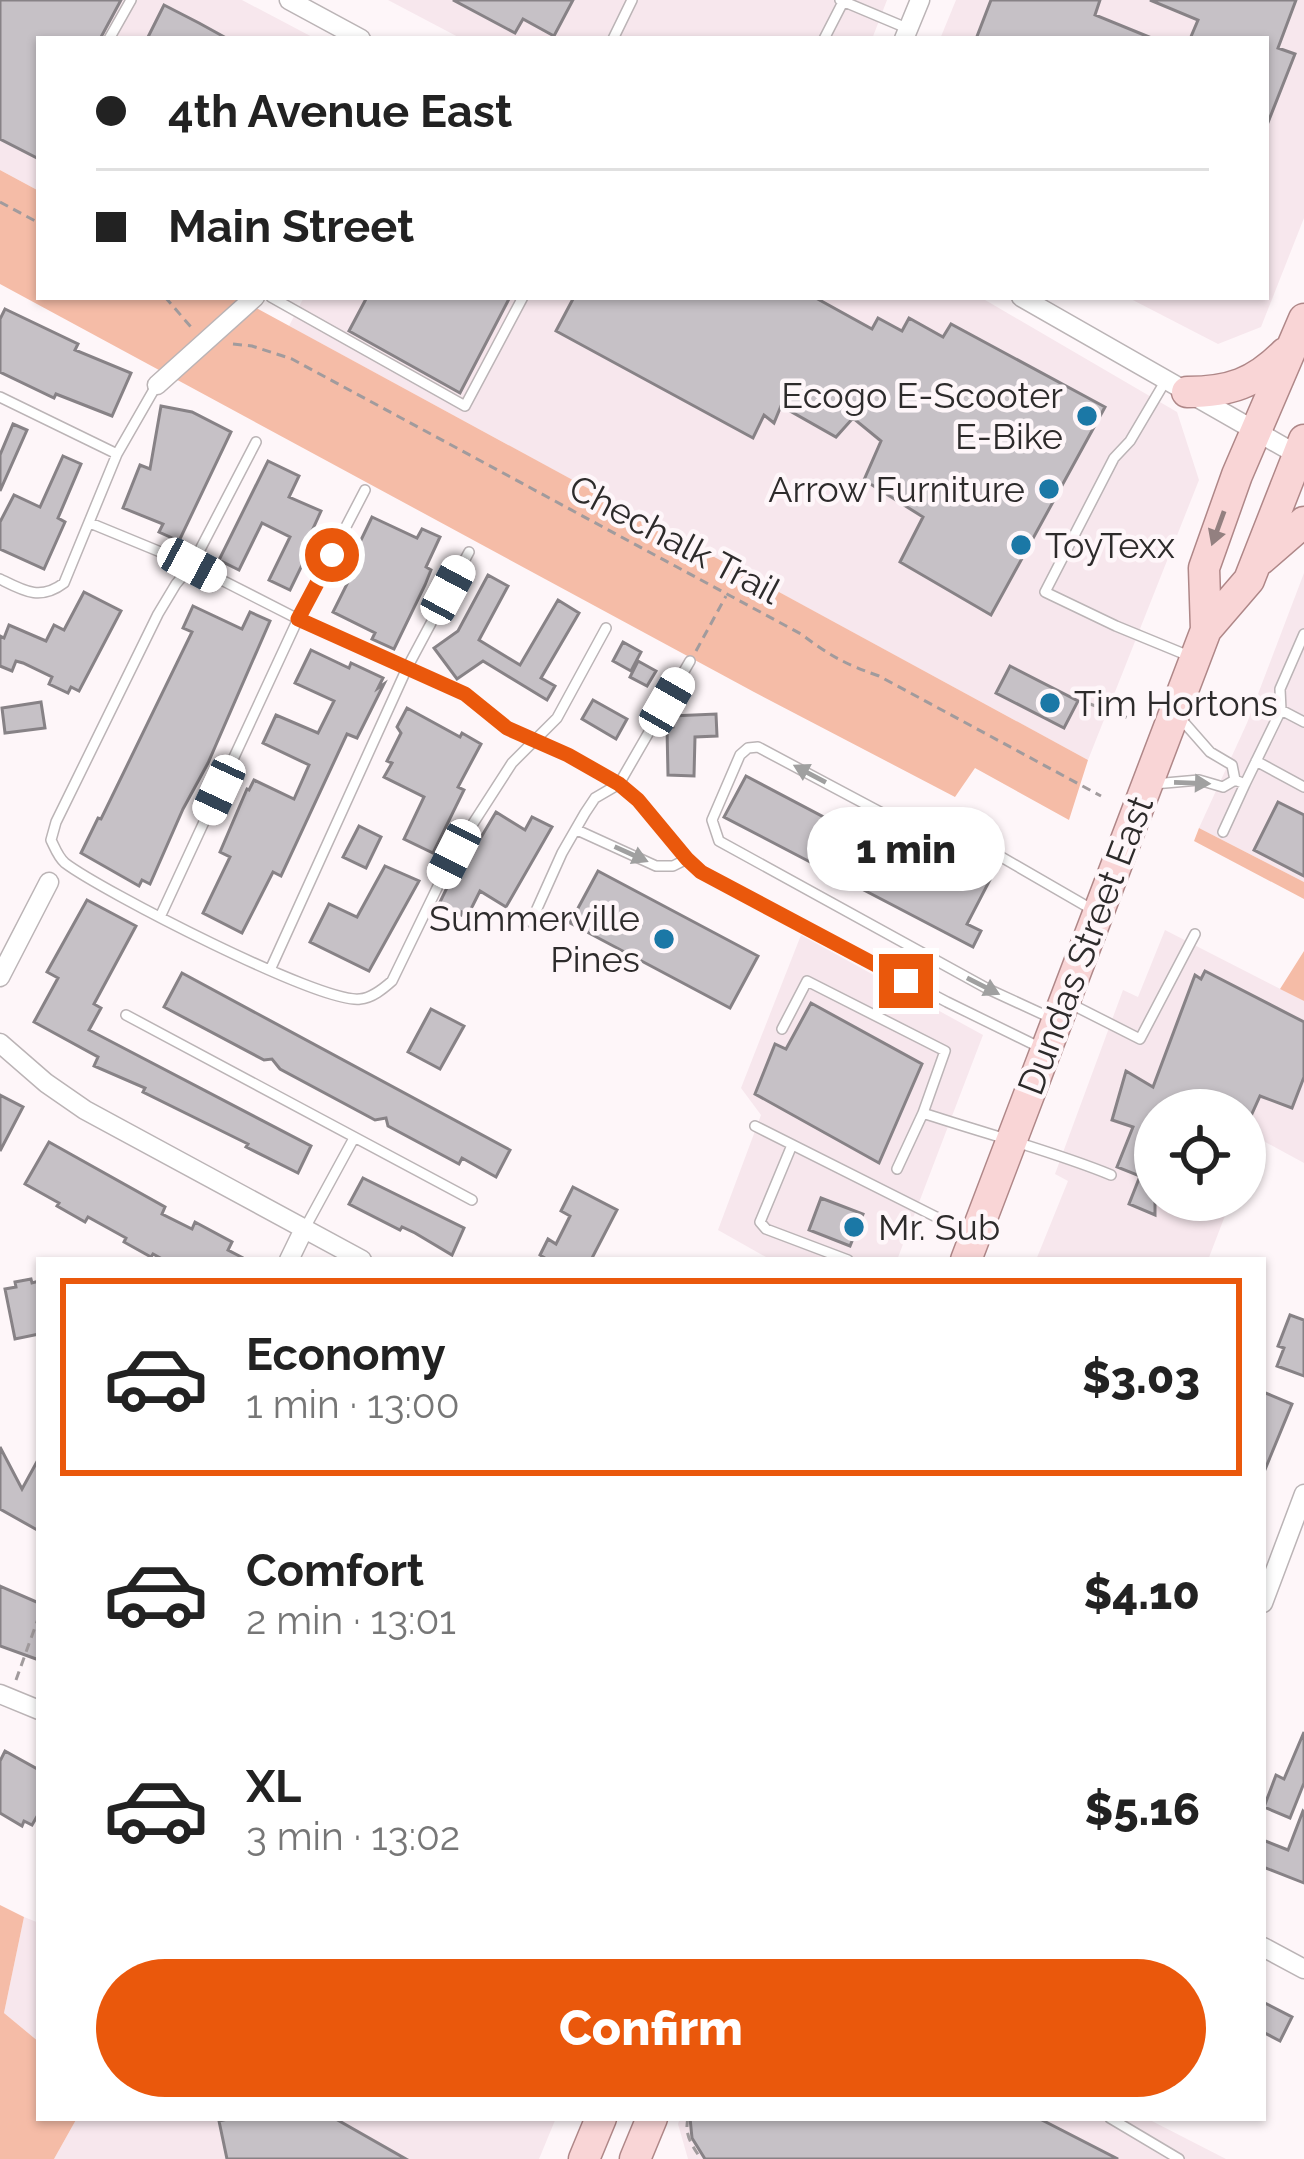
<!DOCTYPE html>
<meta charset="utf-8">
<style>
:root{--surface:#fff;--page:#f2f2f2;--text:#222;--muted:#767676;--line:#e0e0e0;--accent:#ea580c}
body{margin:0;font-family:Raleway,sans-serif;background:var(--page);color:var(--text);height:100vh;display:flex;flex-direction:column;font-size:45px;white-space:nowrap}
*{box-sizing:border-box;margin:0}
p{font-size:39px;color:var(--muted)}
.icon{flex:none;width:66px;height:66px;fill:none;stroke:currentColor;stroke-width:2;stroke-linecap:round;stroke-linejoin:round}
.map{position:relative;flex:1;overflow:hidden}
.panel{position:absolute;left:36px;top:1257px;width:1230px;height:864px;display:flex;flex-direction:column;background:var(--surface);border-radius:0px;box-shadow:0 3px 9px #0004}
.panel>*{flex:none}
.hud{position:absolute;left:36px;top:36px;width:1233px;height:264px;border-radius:0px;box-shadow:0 3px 9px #0004;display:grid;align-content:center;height:264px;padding:0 60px;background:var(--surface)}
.tools{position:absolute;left:1134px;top:1089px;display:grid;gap:24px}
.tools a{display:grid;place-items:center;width:132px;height:132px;border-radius:50%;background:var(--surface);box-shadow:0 3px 9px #0004;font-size:60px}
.end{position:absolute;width:54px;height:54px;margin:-27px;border:15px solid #ea580c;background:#fff;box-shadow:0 0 0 6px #fff}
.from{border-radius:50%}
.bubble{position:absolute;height:84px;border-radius:42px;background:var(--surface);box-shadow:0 3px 9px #0004;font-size:39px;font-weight:800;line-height:84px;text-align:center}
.car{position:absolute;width:36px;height:72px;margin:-36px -18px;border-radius:15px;box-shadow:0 0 9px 3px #0007;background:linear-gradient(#fff 24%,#345 0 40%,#fff 0 76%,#345 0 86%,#fff 0)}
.hud b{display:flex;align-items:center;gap:42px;height:114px;font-size:45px}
.hud b+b{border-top:3px solid var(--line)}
.hud i{width:30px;height:30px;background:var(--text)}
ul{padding:21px 0 0;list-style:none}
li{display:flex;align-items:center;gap:36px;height:198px;margin:0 24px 18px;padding:0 36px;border:6px solid transparent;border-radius:0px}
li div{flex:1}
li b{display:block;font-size:45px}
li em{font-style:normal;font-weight:800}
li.selected{border-color:var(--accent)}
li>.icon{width:108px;height:108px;stroke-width:1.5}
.cta{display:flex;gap:24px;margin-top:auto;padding:24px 60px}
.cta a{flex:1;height:138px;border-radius:72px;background:var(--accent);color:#fff;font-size:48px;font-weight:800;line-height:138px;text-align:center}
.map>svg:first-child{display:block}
.built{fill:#f7e7ed}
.green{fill:#f5bca7}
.building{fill:#c6c1c6;stroke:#878286;stroke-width:3}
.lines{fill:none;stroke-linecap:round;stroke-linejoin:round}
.lane-casing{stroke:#bbb4b6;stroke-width:12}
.street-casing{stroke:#bbb4b6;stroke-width:21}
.primary-casing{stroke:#af8788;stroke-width:33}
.path{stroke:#a19b9d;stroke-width:3;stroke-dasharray:9 6;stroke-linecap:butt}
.lane{stroke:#fff;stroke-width:9}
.street{stroke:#fff;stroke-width:18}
.primary{stroke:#f9d5d6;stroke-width:30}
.oneway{fill:#938080}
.oneway2{fill:#a0a0a0}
.route{stroke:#ea580c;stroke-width:15}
.poi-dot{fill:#1b78a6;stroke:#fef6f9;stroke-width:4.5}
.labels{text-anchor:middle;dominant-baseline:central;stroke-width:9;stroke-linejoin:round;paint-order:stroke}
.poi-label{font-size:36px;fill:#2d2b2b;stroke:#fef6f9;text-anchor:end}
.street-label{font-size:36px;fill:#2d2b2b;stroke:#fef6f9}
</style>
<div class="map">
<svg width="1304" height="2159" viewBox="0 0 1304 2159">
<rect width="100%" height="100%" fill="#fef6f9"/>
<path class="built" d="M0 0H242L316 39H39V191L0 170Z
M388 0H887L872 39H462Z
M956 0H1304V218L1261 327 1218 344 1127 297H1266V39H940Z
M304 297H980L1177 412 1199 480 1088 760 289 326Z
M1304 573V882L1199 828 1247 723Z
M1165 930 1304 1001V1163L1256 1137 1245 1163V1110H1155V1200H1231L1208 1260H1036L1068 1181 1055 1174 1123 990 1138 997Z
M801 935 983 1035 897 1260H765L766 1257 718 1230 761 1115 741 1088Z
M24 1917 39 1923V2042L4 2013Z
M77 2118H556L539 2159H54Z
M680 2118H1146L1226 2159H688L678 2124Z"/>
<path class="green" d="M0 170 39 191V297H236L1088 760 1069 820 975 768 955 797 754 692 0 284Z
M1199 828 1304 882V899L1194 841Z
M1304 951V1001L1280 989Z
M0 1905 24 1917 4 2013 39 2042V2118H77L54 2159H0Z"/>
<path class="building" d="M0 0H121L100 39H39V159L0 139Z
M453 0H573L554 36 523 19 515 33Z
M991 0H1100L1095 15 1154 39H976Z
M1150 0H1296L1278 48 1295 54 1267 125 1266 39H1190L1198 20Z
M164 5 199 23 228 39H147Z
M367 297H510L460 393 349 331Z
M574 297H814L872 329 878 318 902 331 909 318 943 337 951 324 1105 407 991 615 900 562 923 517 864 480 881 441 853 418 836 437 781 406 774 423 764 415 753 438 556 331Z
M5 309 78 344 75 350 131 373 112 416 56 394 54 398 0 372V319Z
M161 406 192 412 231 432 179 541 159 532 163 524 123 508 140 465 150 469Z
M13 424 27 430 0 491V455Z
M63 456 81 464 58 518 65 522 44 569 0 549V522L14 495 40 507Z
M268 461 299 476 289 497 321 511 302 553 307 555 290 590 269 580 290 537 262 523 239 570 219 560Z
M372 517 417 538 422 529 440 537 426 567 431 570 425 585 394 649 372 639 375 633 333 612 355 568 349 565Z
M488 575 508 586 479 640 520 665 558 600 579 613 541 678 555 686 547 700 483 661 457 679 434 648 458 631Z
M84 592 121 611 79 691 71 687 68 693 49 684 52 677 23 663 16 661 12 671 0 666V636L4 638 9 625 46 641 54 625 64 630Z
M193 606 242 629 250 612 270 621 208 763 183 809 150 884 142 880 139 886 81 853 98 818 101 819 192 632 183 628Z
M623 642 641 652 631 671 613 661Z
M311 650 349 668 351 663 383 678 378 688 384 684 357 738 347 734 281 876 273 872 242 933 203 913 230 857 220 852 247 789 249 790 254 780 294 799 309 765 263 743 276 715 318 733 334 701 295 683Z
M638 661 656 671 647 686 630 677Z
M1010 666 1078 701 1064 728 996 693Z
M593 700 627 719 616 739 582 719Z
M41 702 45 728 5 733 2 708Z
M407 708 460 737 462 733 481 744 458 787 464 790 433 853 404 839 424 797 384 777 392 763 387 761 401 733 397 727Z
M716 714 717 736 695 737 694 776 668 775 667 728 673 727 672 716Z
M746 776 932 874 945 849 993 874 967 924 981 931 973 947 724 817Z
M1278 802 1304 815V876L1254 850Z
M496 812 525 830 532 817 552 827 506 907 480 891 468 915 462 912 461 915 439 904 459 863 464 866Z
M359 826 381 837 366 868 343 857Z
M385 866 419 881 369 971 310 942 329 904 357 917Z
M598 871 758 956 730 1008 570 923Z
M87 900 136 926 94 1004 101 1008 89 1030 311 1146 298 1173 246 1147 248 1144 143 1092 145 1088 94 1066 98 1057 34 1022 58 978 47 972Z
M1205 971 1304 1022V1077L1292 1108 1260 1096 1250 1118 1245 1115V1110H1155V1123L1140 1157 1147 1160 1155 1141V1215L1129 1204 1140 1176 1117 1167 1133 1127 1112 1120 1126 1071 1153 1087 1195 975 1201 979Z
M182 973 510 1150 496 1177 462 1158 459 1164 388 1126 386 1118 375 1120 280 1069 272 1059 264 1060 164 1007Z
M811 1003 922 1064 879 1163 755 1094 775 1044 786 1049Z
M431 1009 464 1026 440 1069 408 1052Z
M0 1095 23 1107 0 1151Z
M49 1142 165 1207 162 1214 192 1229 195 1222 232 1242 228 1250 247 1260H164L153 1254 151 1257 124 1242 126 1238 88 1217 85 1222 57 1206 59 1203 25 1184Z
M363 1178 464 1228 452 1255 415 1233 402 1227 400 1230 349 1204Z
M573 1187 617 1210 591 1260H548L540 1255 548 1239 556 1244 570 1216 561 1211Z
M821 1198 863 1214 850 1246 809 1230Z
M31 1279 32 1283 39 1281V1334L15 1339 5 1289 16 1287 15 1282Z
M1290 1315 1304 1320V1376L1277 1366 1284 1348 1278 1346Z
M1263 1392 1292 1404 1264 1472H1263Z
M0 1447 22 1489 39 1458V1531L0 1509Z
M0 1586 39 1603V1660L0 1646Z
M1304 1732V1783L1290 1818 1264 1807 1276 1775 1284 1779Z
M5 1751 39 1770V1813L32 1825 24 1821 22 1826 0 1813V1761Z
M1303 1811 1304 1812V1883L1263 1867V1840L1288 1850Z
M1263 2002 1292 2017 1280 2041 1263 2032Z
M232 2118H334L406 2159H227L219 2121Z
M690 2118H1038L1118 2159H705L692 2138Z"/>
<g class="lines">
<defs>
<path id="lane" d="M840 0 909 29
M109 39 131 0
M613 39 632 0
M824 39 843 2
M271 297 465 406 523 297
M1166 380 1130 441 1114 458 1045 592 1116 626 1189 656
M0 397 117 454
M256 442 192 565 176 584 158 614 56 822 51 840C55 848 58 857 65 863 102 891 321 1004 360 999 372 998 383 989 392 981L454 853 512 763 557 718 606 628
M90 523 192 565 298 619 465 694 507 728 568 755 619 784 638 800 687 859 701 872 947 1002 1039 1047
M0 579C24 591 40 601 64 583L117 454 156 386
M1281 710 1304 722
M1181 719 1210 752 1232 765 1235 780 1245 784 1223 832
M1256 761 1304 787
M1154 784 1199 780 1223 787 1235 780
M1245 784 1281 710 1280 689 1304 634
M577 830 656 866H673L687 859
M160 917 298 619 365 490
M531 922 562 853 585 813 595 798 619 784 690 661
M270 970 407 668 469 552
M1069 1003 1140 1039 1195 934
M126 1015 472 1200
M1051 1018 988 989 719 841 712 820 740 755 748 748 758 747 929 838 953 829 1093 910
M782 1029 807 981 945 1051 923 1113C986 1134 1050 1150 1111 1175
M755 1126 970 1234
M792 1145 760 1222 766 1229 848 1260
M897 1169 923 1113
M305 1228 354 1138
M1110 2118 1179 2159"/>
<path id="street" d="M289 0 361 39
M904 39 920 0
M1021 297 1303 458
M157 385 255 297
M0 977 49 882
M0 1043 46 1083 85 1110 362 1260
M289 1260 304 1229
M1263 1603 1304 1494
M0 1694 39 1710
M1263 1947 1304 1969"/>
<path id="primary" d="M1187 392C1230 392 1255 383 1285 353
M1260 560 1304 522
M1206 630 1204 568 1237 475 1304 319
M966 1260 1206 630 1249 580 1304 440
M584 2159 601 2118
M635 2159 652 2118"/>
</defs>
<use href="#lane" class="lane-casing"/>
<use href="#street" class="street-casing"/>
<use href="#primary" class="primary-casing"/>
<path class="path" d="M0 202 39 223
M165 297 191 327
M233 344 252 346 292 359 801 634C830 656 845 664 879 676L1101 796
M696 651 726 596
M1090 704 1131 719
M16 1680 39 1616
M688 2118C684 2135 692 2145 701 2159"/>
<use href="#lane" class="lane"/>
<use href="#street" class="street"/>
<use href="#primary" class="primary"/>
</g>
<defs><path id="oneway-solid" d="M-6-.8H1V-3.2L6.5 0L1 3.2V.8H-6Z" transform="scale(3)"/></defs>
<use class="oneway" href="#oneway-solid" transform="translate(1218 528) rotate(110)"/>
<g class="oneway2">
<use href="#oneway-solid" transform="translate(810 774) rotate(-152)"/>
<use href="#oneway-solid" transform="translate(1192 783) rotate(2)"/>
<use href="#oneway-solid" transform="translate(631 854) rotate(24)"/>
<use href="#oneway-solid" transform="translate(983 986) rotate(27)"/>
</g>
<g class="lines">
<path class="route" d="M332 555 298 619 465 694 507 728 568 755 619 784 638 800 687 859 701 872 906 981"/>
</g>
<g class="poi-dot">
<circle cx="1087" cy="416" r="12"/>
<circle cx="1049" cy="489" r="12"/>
<circle cx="1021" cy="545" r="12"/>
<circle cx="1050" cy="703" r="12"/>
<circle cx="664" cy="939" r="12"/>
<circle cx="854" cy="1227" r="12"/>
</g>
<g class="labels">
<g class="poi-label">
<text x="1063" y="395">Ecogo E-Scooter<tspan x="1063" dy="41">E-Bike</tspan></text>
<text x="1025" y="489">Arrow Furniture</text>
<text x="1045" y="545" text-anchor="start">ToyTexx</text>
<text x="1074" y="703" text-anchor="start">Tim Hortons</text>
<text x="640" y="918">Summerville<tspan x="640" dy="41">Pines</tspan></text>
<text x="878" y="1227" text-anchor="start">Mr. Sub</text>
</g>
<g class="street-label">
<text transform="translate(675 539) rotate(28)">Chechalk Trail</text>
<text transform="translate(1085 945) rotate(-69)">Dundas Street East</text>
</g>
</g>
</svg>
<div class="tools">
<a><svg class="icon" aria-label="locate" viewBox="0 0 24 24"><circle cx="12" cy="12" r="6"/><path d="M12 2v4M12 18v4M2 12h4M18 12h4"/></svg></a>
</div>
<i class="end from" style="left:332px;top:555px"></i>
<i class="end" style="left:906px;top:981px"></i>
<div class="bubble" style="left:807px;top:807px;width:198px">1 min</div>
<i class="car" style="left:192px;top:565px;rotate:118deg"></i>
<i class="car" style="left:448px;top:590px;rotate:28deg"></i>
<i class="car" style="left:667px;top:702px;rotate:30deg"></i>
<i class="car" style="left:219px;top:790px;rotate:205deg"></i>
<i class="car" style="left:454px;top:854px;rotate:207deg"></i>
<div class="hud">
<b><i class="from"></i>4th Avenue East</b>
<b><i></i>Main Street</b>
</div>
<section class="panel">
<ul>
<li class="selected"><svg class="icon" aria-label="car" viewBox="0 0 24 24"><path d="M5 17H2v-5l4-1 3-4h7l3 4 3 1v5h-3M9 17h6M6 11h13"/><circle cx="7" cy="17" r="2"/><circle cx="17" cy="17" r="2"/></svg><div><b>Economy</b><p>1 min · 13:00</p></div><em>$3.03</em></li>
<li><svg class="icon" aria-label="car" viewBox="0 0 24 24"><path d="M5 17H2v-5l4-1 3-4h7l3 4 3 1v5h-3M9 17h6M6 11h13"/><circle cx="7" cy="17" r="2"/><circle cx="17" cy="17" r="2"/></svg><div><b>Comfort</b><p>2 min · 13:01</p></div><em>$4.10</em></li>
<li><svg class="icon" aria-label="car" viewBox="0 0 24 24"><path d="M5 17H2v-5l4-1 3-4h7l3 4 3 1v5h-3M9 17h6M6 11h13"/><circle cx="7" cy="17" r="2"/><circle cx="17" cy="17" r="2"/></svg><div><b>XL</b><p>3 min · 13:02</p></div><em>$5.16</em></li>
</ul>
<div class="cta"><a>Confirm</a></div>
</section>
</div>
